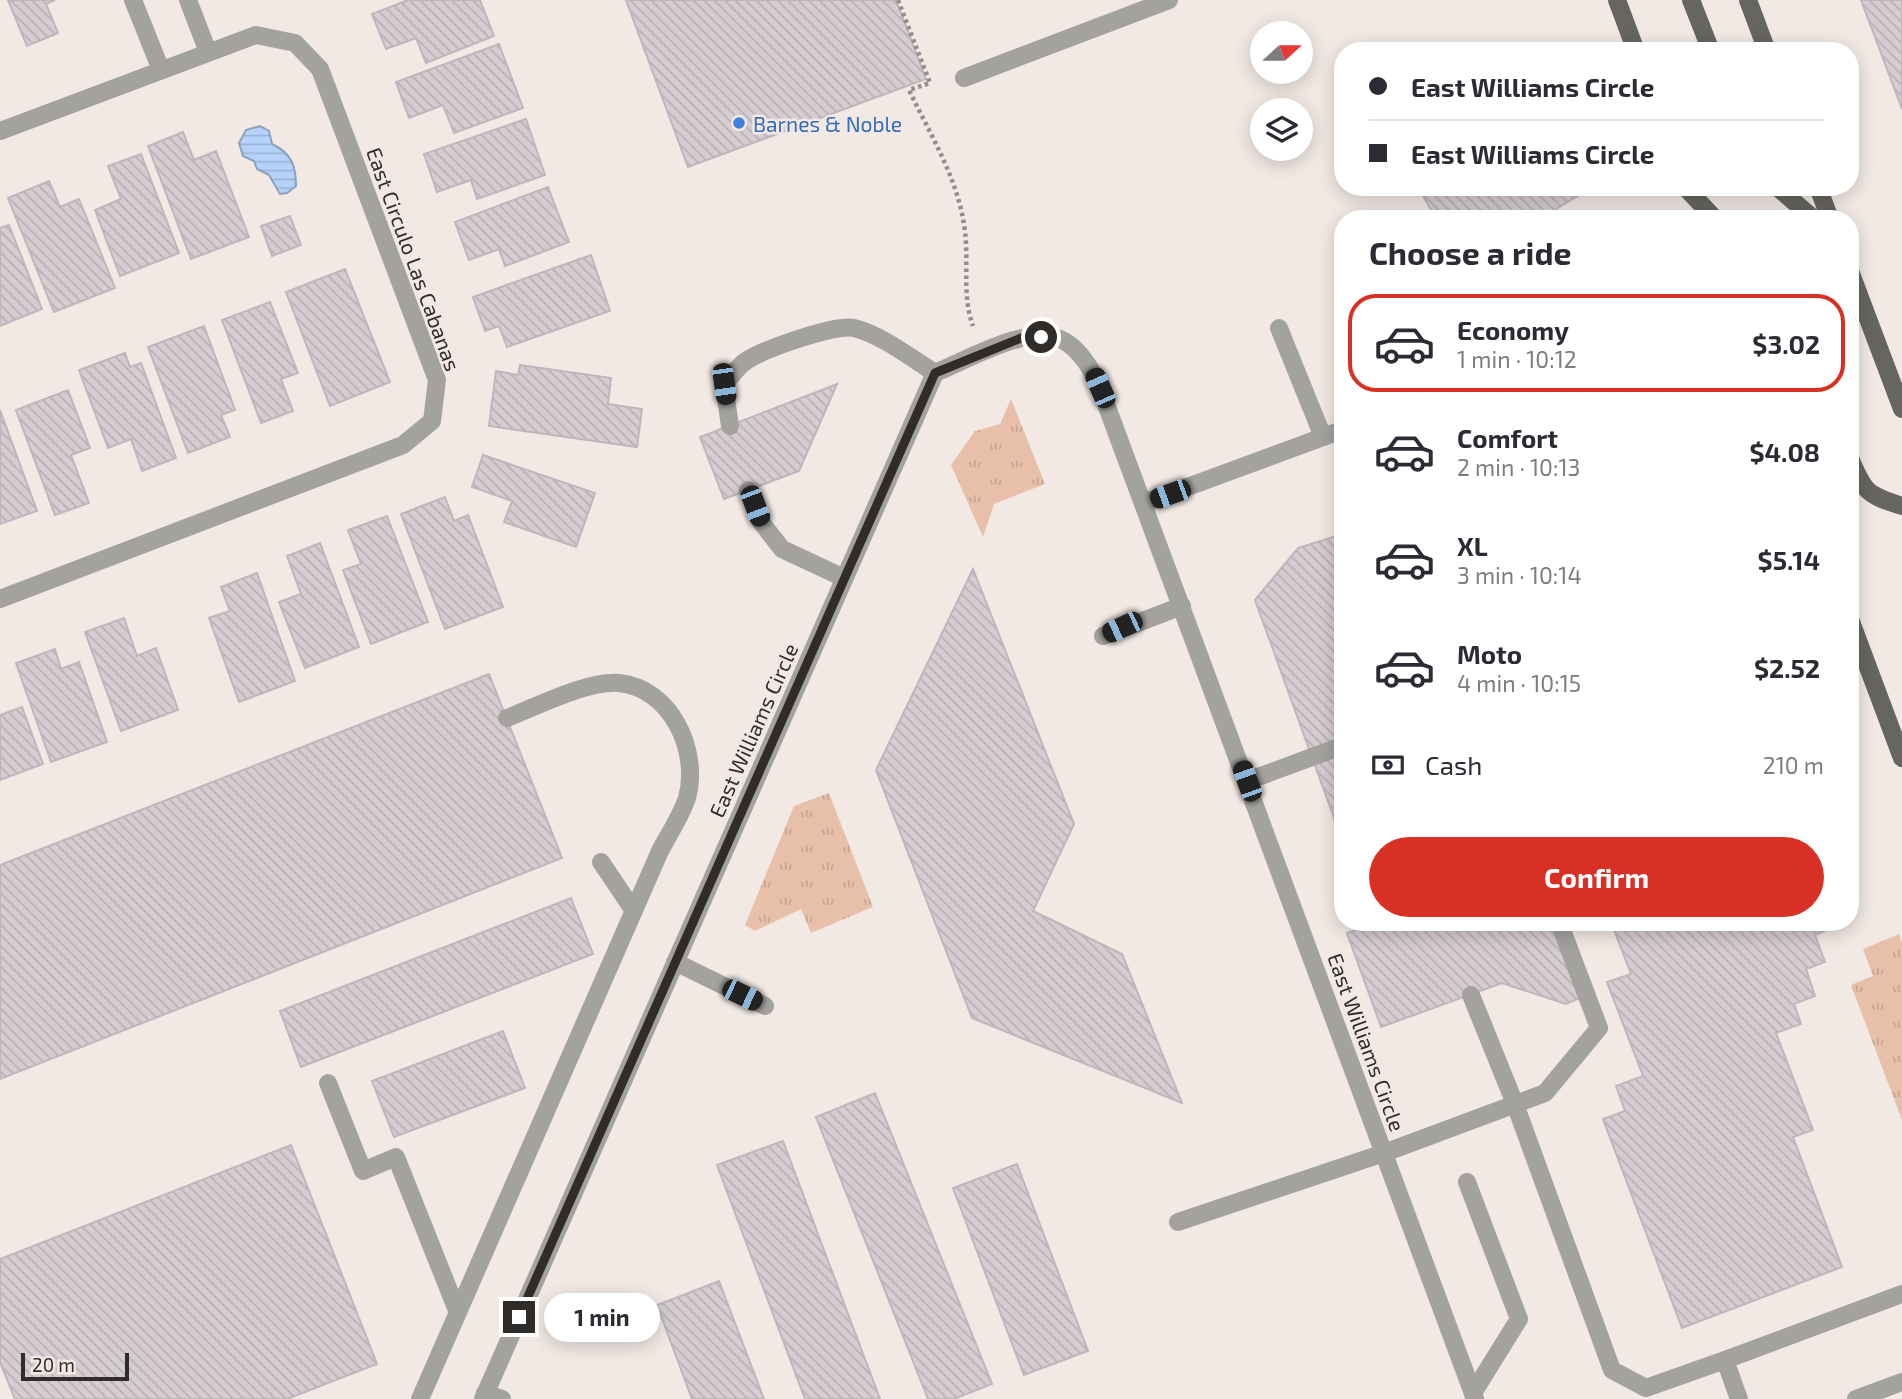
<!DOCTYPE html>
<meta charset="utf-8">
<style>
:root{--surface:#fff;--page:#f2f2f3;--text:#2b2b33;--muted:#7c7c81;--line:#e1e1e2;--accent:#d93025}
body{margin:0;font-family:"Exo 2",sans-serif;background:var(--page);color:var(--text);height:100vh;display:flex;flex-direction:column;font-size:26px;white-space:nowrap}
*{box-sizing:border-box;margin:0}
p{font-size:23px;color:var(--muted)}
.icon{flex:none;width:38px;height:38px;fill:none;stroke:currentColor;stroke-width:2;stroke-linecap:round;stroke-linejoin:round}
.map{position:relative;flex:1;overflow:hidden}
.details{position:absolute;left:1334px;top:210px;width:525px;height:721px;display:flex;flex-direction:column;background:var(--surface);border-radius:28px;box-shadow:0 4px 18px #0003}
.details>*{flex:none}
.guide{position:absolute;left:1334px;top:42px;width:525px;height:154px;border-radius:28px;box-shadow:0 4px 18px #0003;display:grid;align-content:center;height:154px;padding:0 35px;background:var(--surface)}
.needle{width:46px;rotate:69deg}
.controls{position:absolute;left:1250px;top:21px;display:grid;gap:14px}
.controls a{display:grid;place-items:center;width:63px;height:63px;border-radius:50%;background:var(--surface);box-shadow:0 4px 18px #0003;font-size:35px}
.scale{position:absolute;left:21px;bottom:18px;width:108px;box-sizing:border-box;padding-left:7px;border:4px solid #2f2c2a;border-top:0;font-size:19px;line-height:24px;white-space:nowrap;color:#2f2c2a;-webkit-text-stroke:5px #f2e9e4;paint-order:stroke}
.end{position:absolute;width:32px;height:32px;margin:-16px;border:9px solid #2f2c2a;background:#fff;box-shadow:0 0 0 4px #fff}
.from{border-radius:50%}
.bubble{position:absolute;height:49px;border-radius:24px;background:var(--surface);box-shadow:0 4px 18px #0003;font-size:23px;font-weight:700;line-height:49px;text-align:center}
.car{position:absolute;width:21px;height:42px;margin:-21px -10px;border-radius:9px;box-shadow:0 0 5px 2px #0007;background:linear-gradient(#222 24%,#8ab4d8 0 40%,#222 0 76%,#8ab4d8 0 86%,#222 0)}
.guide b{display:flex;align-items:center;gap:24px;height:66px;font-size:26px}
.guide b+b{border-top:2px solid var(--line)}
.guide i{width:18px;height:18px;background:var(--text)}
ul{padding:0;list-style:none}
li{display:flex;align-items:center;gap:21px;height:98px;margin:0 14px 10px;padding:0 21px;border:4px solid transparent;border-radius:28px}
li div{flex:1}
li b{display:block;font-size:26px}
li em{font-style:normal;font-weight:700}
li.on{border-color:var(--accent)}
li>.icon{width:63px;height:63px;stroke-width:1.5}
h2{padding:0 35px;font-size:32px;line-height:84px}
.pay{display:flex;align-items:center;gap:18px;height:77px;padding:0 35px;font-size:26px}
.pay p{margin-inline-start:auto}
.cta{display:flex;gap:14px;margin-top:auto;padding:14px 35px}
.cta a{flex:1;height:80px;border-radius:42px;background:var(--accent);color:#fff;font-size:28px;font-weight:700;line-height:80px;text-align:center}
.map>svg:first-child{display:block}
.grass{fill:url(#grass-tufts)}
.water{fill:url(#water-rules);stroke:#8da1bc;stroke-width:2}
.building{fill:url(#building-back-hatch);stroke:#beb6bb;stroke-width:2}
.lines{fill:none;stroke-linecap:round;stroke-linejoin:round}
.path{stroke:#948e8b;stroke-width:4.5;stroke-dasharray:3.5 3.5;stroke-linecap:butt}
.lane{stroke:#a3a29e;stroke-width:18}
.street{stroke:#a3a29e;stroke-width:18}
.primary{stroke:#67655f;stroke-width:18}
.route{stroke:#2f2c2a;stroke-width:9}
.shop-dot{fill:#3f7fe0;stroke:#f2e9e4;stroke-width:2.5}
.labels{text-anchor:middle;dominant-baseline:central;stroke-width:5;stroke-linejoin:round;paint-order:stroke}
.shop-label{font-size:21px;fill:#366cbe;stroke:#f2e9e4;text-anchor:start}
.street-label{font-size:21px;fill:#2f2c2a;stroke:#f2e9e4}
</style>
<div class="map">
<svg width="1902" height="1399" viewBox="0 0 1902 1399">
<defs>
<pattern id="grass-tufts" width="24" height="20" patternUnits="userSpaceOnUse" patternTransform="scale(1.75)"><rect width="24" height="20" fill="#e8c0aa"/><path d="M3 7l-1-3M5 7V3M7 7l1-3M15 17l-1-3M17 17v-4M19 17l1-3" fill="none" stroke="#c7a592"/></pattern>
<pattern id="water-rules" width="6" height="5" patternUnits="userSpaceOnUse" patternTransform="scale(1.75)"><rect width="6" height="5" fill="#b5d3fa"/><path d="M0 2.5h6" fill="none" stroke="#9cb5d6"/></pattern>
<pattern id="building-back-hatch" width="6" height="6" patternUnits="userSpaceOnUse" patternTransform="scale(1.75)"><rect width="6" height="6" fill="#d6cdd2"/><path d="M-1 5l2 2M0 0l6 6M5-1l2 2" fill="none" stroke="#b8b0b4"/></pattern>
</defs>
<rect width="100%" height="100%" fill="#f2e9e4"/>
<path class="grass" d="M1011 399 1045 484 994 504 983 537 951 465 975 431 1000 424Z
M829 793 873 907 811 933 801 909 755 931 745 925 794 806Z
M1899 934 1902 943V1120L1851 985 1873 976 1863 949Z"/>
<path class="water" d="M260 126 269 131 272 144C291 153 296 165 296 186L287 193 280 194 269 175 257 169 254 161 243 156 239 143 246 130Z"/>
<path class="building" d="M8 0H55L46 4 58 33 27 46Z
M408 0H480L494 36 426 63 416 38 386 49 372 14Z
M626 0H896L926 79 688 167Z
M1861 0H1902V109Z
M499 44 523 108 454 133 443 105 409 118 396 82Z
M526 119 545 175 477 199 471 180 437 192 424 154Z
M183 132 194 160 216 151 249 237 191 259 148 146Z
M141 154 179 253 120 276 95 210 121 199 108 166Z
M49 181 60 207 79 199 115 288 54 312 8 198Z
M548 187 569 242 505 266 499 249 469 260 455 222Z
M1418 187H1588L1589 189 1540 219H1436Z
M290 216 301 245 272 256 261 226Z
M9 225 42 309 0 326V228Z
M591 255 610 311 507 347 499 326 485 331 473 297Z
M345 269 390 382 330 406 286 292Z
M270 302 298 373 281 379 293 411 261 423 222 320Z
M204 326 235 410 221 415 230 437 188 453 148 347Z
M125 353 130 367 141 363 176 458 142 471 131 439 108 448 79 370Z
M520 365 611 378 608 404 642 409 637 447 489 426 496 371 518 375Z
M837 384 799 471 724 499 700 437Z
M68 390 90 448 71 455 89 503 55 515 16 410Z
M0 410 37 511 0 524Z
M483 455 595 493 576 547 504 522 512 501 472 487Z
M445 497 454 521 468 515 503 607 445 629 401 514Z
M387 516 428 622 371 644 343 570 361 564 348 530Z
M1342 534V840L1255 600 1298 548Z
M320 543 359 647 305 668 279 602 301 594 287 556Z
M973 569 1074 824 1033 911 1122 954 1182 1103 972 1018 876 770Z
M257 573 295 681 239 702 209 618 230 611 221 587Z
M124 618 137 656 156 648 178 710 121 731 85 632Z
M55 649 61 669 79 662 107 742 51 762 16 663Z
M489 674 562 858 0 1079V865Z
M22 707 43 764 0 780V715Z
M571 898 593 954 301 1067 280 1011Z
M1372 922H1565L1594 992 1566 1004 1502 983 1381 1027 1347 933 1373 924Z
M1611 922H1835L1836 926 1815 935 1825 962 1806 969 1815 996 1794 1004 1801 1024 1776 1033 1813 1130 1793 1137 1842 1267 1682 1328 1603 1119 1625 1111 1616 1086 1643 1076 1607 982 1631 974Z
M503 1031 525 1088 394 1137 372 1081Z
M875 1093 992 1384 954 1399H928L816 1117Z
M783 1141 880 1399H805L717 1165Z
M291 1145 377 1364 287 1399H15L0 1362V1259Z
M1017 1164 1088 1351 1024 1375 953 1188Z
M719 1281 764 1399H692L657 1305Z"/>
<g class="lines">
<path class="path" d="M898 0 930 83 909 90C930 134 957 177 964 225 970 259 961 294 973 326"/>
<path class="lane" d="M964 78 1169 0
M1279 328 1323 437
M730 426 724 384C731 377 738 366 746 361 764 349 835 324 854 328 882 335 911 358 935 373
M748 490 761 522 782 549 844 578
M1103 636 1182 606
M1247 781 1342 746
M601 862 634 911
M675 962 765 1006
M1471 995 1515 1104 1612 1370 1646 1388 1725 1360 1739 1399
M328 1083 363 1171 396 1157 458 1313
M1467 1182 1519 1319 1473 1393
M1178 1222 1384 1153 1545 1093 1599 1028 1559 922
M1725 1360 1902 1294
M485 1393 502 1399
M420 1399 660 851C669 834 681 816 687 798 700 751 671 688 619 683 588 680 536 707 507 718"/>
<path class="street" d="M133 0 161 70
M188 0 208 52
M0 131 256 35 295 43 320 69 437 380 432 421 403 445 0 599
M1144 503 1342 430
M483 1399 935 373C967 360 1019 329 1054 337 1076 342 1092 369 1100 388L1475 1399
M1856 1399 1902 1382"/>
<path class="primary" d="M1617 0 1636 51
M1691 0 1711 51
M1748 0 1767 51
M1777 187 1814 219
M1818 187 1830 219
M1687 189 1715 219
M1850 271 1902 409
M1850 458C1864 492 1867 495 1902 506
M1850 619 1902 758"/>
</g>
<g class="lines">
<path class="route" d="M519 1317 935 373 1026 336 1041 337"/>
</g>
<circle class="shop-dot" cx="739" cy="123" r="7"/>
<g class="labels">
<g class="shop-label">
<text x="753" y="123">Barnes &amp; Noble</text>
</g>
<g class="street-label">
<text transform="translate(414 259) rotate(70)">East Circulo Las Cabanas</text>
<text transform="translate(753 730) rotate(-66)">East Williams Circle</text>
<text transform="translate(1367 1042) rotate(70)">East Williams Circle</text>
</g>
</g>
</svg>
<div class="controls">
<a><svg class="needle" viewBox="-14 -14 28 28"><path d="M0-13l5 13h-10z" fill="#e53935"/><path d="M0 13l5-13h-10z" fill="#7c7c81"/></svg></a>
<a><svg class="icon" aria-label="layers" viewBox="0 0 24 24"><path d="M12 4l9 5-9 5-9-5zM3 14l9 5 9-5"/></svg></a>
</div>
<div class="scale">20 m</div>
<i class="end from" style="left:1041px;top:337px"></i>
<i class="end" style="left:519px;top:1317px"></i>
<div class="bubble" style="left:544px;top:1293px;width:116px">1 min</div>
<i class="car" style="left:724px;top:384px;rotate:172deg"></i>
<i class="car" style="left:1100px;top:388px;rotate:336deg"></i>
<i class="car" style="left:1170px;top:494px;rotate:250deg"></i>
<i class="car" style="left:755px;top:506px;rotate:159deg"></i>
<i class="car" style="left:1122px;top:627px;rotate:245deg"></i>
<i class="car" style="left:1247px;top:781px;rotate:340deg"></i>
<i class="car" style="left:742px;top:995px;rotate:116deg"></i>
<div class="guide">
<b><i class="from"></i>East Williams Circle</b>
<b><i></i>East Williams Circle</b>
</div>
<section class="details">
<h2>Choose a ride</h2>
<ul>
<li class="on"><svg class="icon" aria-label="car" viewBox="0 0 24 24"><path d="M5 17H2v-5l4-1 3-4h7l3 4 3 1v5h-3M9 17h6M6 11h13"/><circle cx="7" cy="17" r="2"/><circle cx="17" cy="17" r="2"/></svg><div><b>Economy</b><p>1 min · 10:12</p></div><em>$3.02</em></li>
<li><svg class="icon" aria-label="car" viewBox="0 0 24 24"><path d="M5 17H2v-5l4-1 3-4h7l3 4 3 1v5h-3M9 17h6M6 11h13"/><circle cx="7" cy="17" r="2"/><circle cx="17" cy="17" r="2"/></svg><div><b>Comfort</b><p>2 min · 10:13</p></div><em>$4.08</em></li>
<li><svg class="icon" aria-label="car" viewBox="0 0 24 24"><path d="M5 17H2v-5l4-1 3-4h7l3 4 3 1v5h-3M9 17h6M6 11h13"/><circle cx="7" cy="17" r="2"/><circle cx="17" cy="17" r="2"/></svg><div><b>XL</b><p>3 min · 10:14</p></div><em>$5.14</em></li>
<li><svg class="icon" aria-label="car" viewBox="0 0 24 24"><path d="M5 17H2v-5l4-1 3-4h7l3 4 3 1v5h-3M9 17h6M6 11h13"/><circle cx="7" cy="17" r="2"/><circle cx="17" cy="17" r="2"/></svg><div><b>Moto</b><p>4 min · 10:15</p></div><em>$2.52</em></li>
</ul>
<div class="pay"><svg class="icon" aria-label="cash" viewBox="0 0 24 24"><path d="M3 7h18v10H3z"/><circle cx="12" cy="12" r="2"/></svg>Cash<p>210 m</p></div>
<div class="cta"><a>Confirm</a></div>
</section>
</div>
